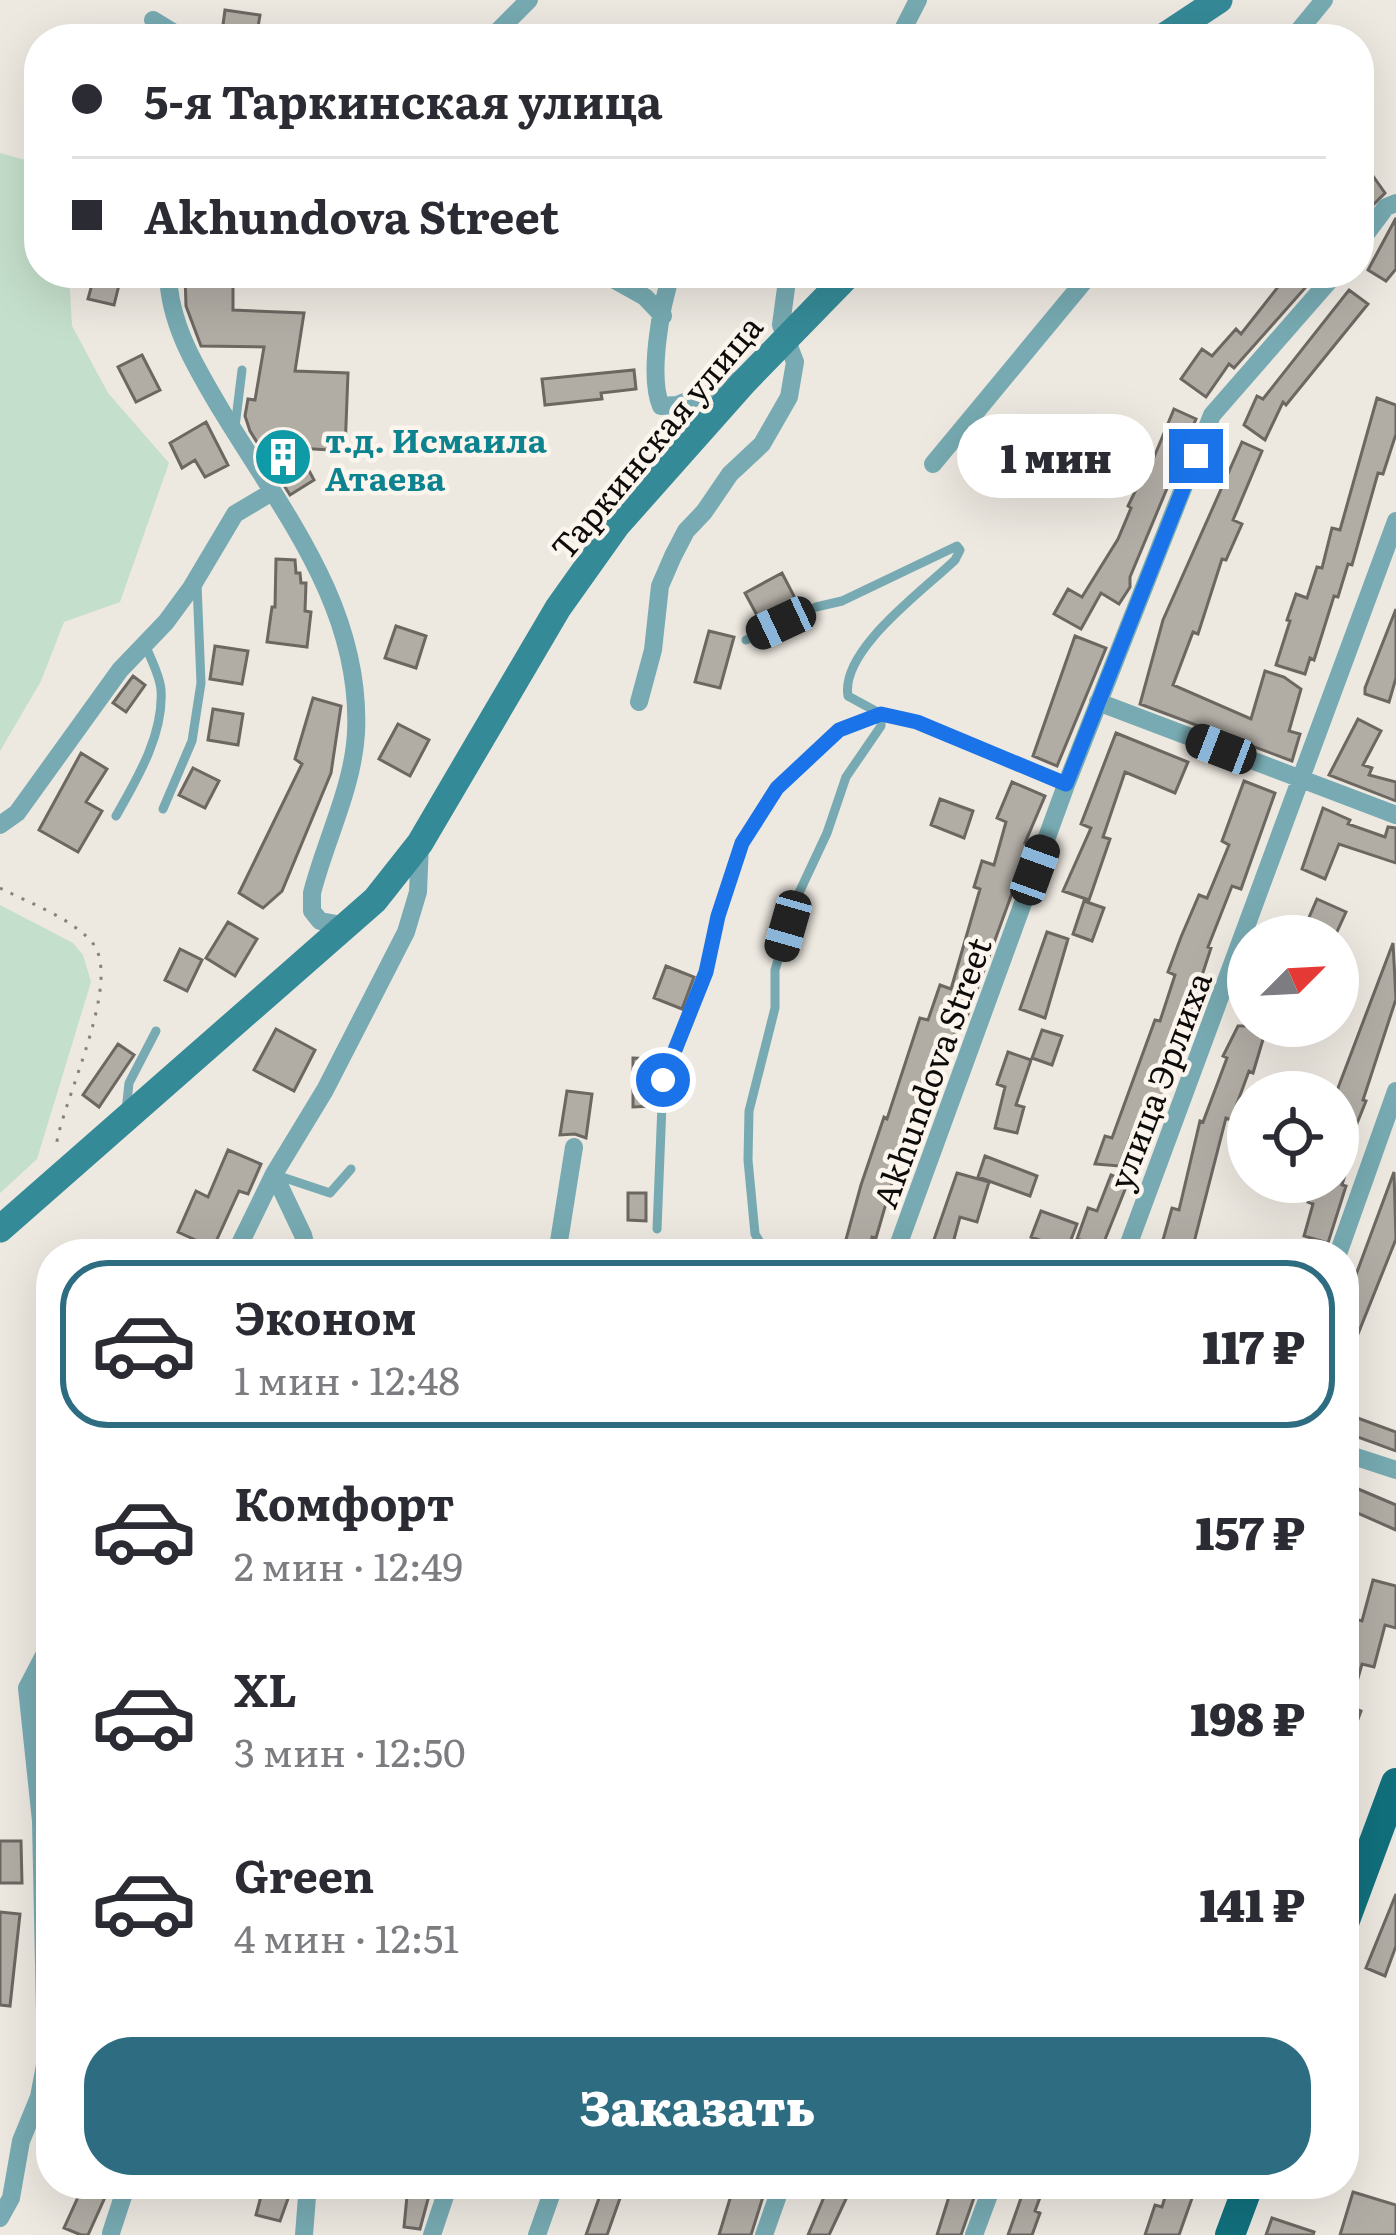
<!DOCTYPE html>
<html lang="ru">
<meta charset="utf-8">
<style>
:root{--surface:#fff;--page:#f2f2f3;--text:#2b2b33;--muted:#7c7c81;--line:#e1e1e2;--accent:#2d6c81}
body{margin:0;font-family:Literata,serif;background:var(--page);color:var(--text);height:100vh;display:flex;flex-direction:column;font-size:45px;white-space:nowrap}
*{box-sizing:border-box;margin:0}
p{font-size:39px;color:var(--muted)}
.icon{flex:none;width:66px;height:66px;fill:none;stroke:currentColor;stroke-width:2;stroke-linecap:round;stroke-linejoin:round}
.map{position:relative;flex:1;overflow:hidden}
.side{position:absolute;left:36px;top:1239px;width:1323px;height:960px;display:flex;flex-direction:column;background:var(--surface);border-radius:48px;box-shadow:0 12px 48px #0002}
.side>*{flex:none}
.hud{position:absolute;left:24px;top:24px;width:1350px;height:264px;border-radius:48px;box-shadow:0 12px 48px #0002;display:grid;align-content:center;height:264px;padding:0 48px;background:var(--surface)}
.needle{width:78px;rotate:66deg}
.tools{position:absolute;left:1227px;top:915px;display:grid;gap:24px}
.tools a{display:grid;place-items:center;width:132px;height:132px;border-radius:50%;background:var(--surface);box-shadow:0 12px 48px #0002;font-size:60px}
.end{position:absolute;width:54px;height:54px;margin:-27px;border:15px solid #1a73e8;background:#fff;box-shadow:0 0 0 6px #fff}
.from{border-radius:50%}
.bubble{position:absolute;height:84px;border-radius:42px;background:var(--surface);box-shadow:0 12px 48px #0002;font-size:39px;font-weight:800;line-height:84px;text-align:center}
.car{position:absolute;width:36px;height:72px;margin:-36px -18px;border-radius:15px;box-shadow:0 0 9px 3px #0007;background:linear-gradient(#222 24%,#8ab4d8 0 40%,#222 0 76%,#8ab4d8 0 86%,#222 0)}
.hud b{display:flex;align-items:center;gap:42px;height:114px;font-size:45px}
.hud b+b{border-top:3px solid var(--line)}
.hud i{width:30px;height:30px;background:var(--text)}
ul{padding:21px 0 0;list-style:none}
li{display:flex;align-items:center;gap:36px;height:168px;margin:0 24px 18px;padding:0 24px;border:6px solid transparent;border-radius:48px}
li div{flex:1}
li b{display:block;font-size:45px}
li em{font-style:normal;font-weight:800}
li.on{border-color:var(--accent)}
li>.icon{width:108px;height:108px;stroke-width:1.5}
.primary-button{display:flex;gap:24px;margin-top:auto;padding:24px 48px}
.primary-button a{flex:1;height:138px;border-radius:48px;background:var(--accent);color:#fff;font-size:48px;font-weight:800;line-height:138px;text-align:center}
.map>svg:first-child{display:block}
.green{fill:#c4dfcb}
.building{fill:#b1aca4;stroke:#6c6761;stroke-width:3}
.lines{fill:none;stroke-linecap:round;stroke-linejoin:round}
.path{stroke:#86827d;stroke-width:3;stroke-dasharray:3 9;stroke-linecap:butt}
.lane{stroke:#77aab2;stroke-width:9}
.street{stroke:#77aab2;stroke-width:18}
.secondary{stroke:#358a97;stroke-width:27}
.primary{stroke:#11707d;stroke-width:30}
.route{stroke:#1a73e8;stroke-width:15}
.labels{text-anchor:middle;dominant-baseline:central;stroke-width:9;stroke-linejoin:round;paint-order:stroke}
.street-label{font-size:33px;fill:#0e0c0a;stroke:#fbf5ed}
.culture-label{font-size:33px;font-weight:bold;fill:#0d838f;stroke:#fbf5ed;text-anchor:start}
</style>
<div class="map">
<svg width="1396" height="2235" viewBox="0 0 1396 2235">
<rect width="100%" height="100%" fill="#ede8e0"/>
<path class="green" d="M0 153 39 164V273H69L72 326 108 393 169 463 120 602 64 622 41 681 0 751Z
M0 905 73 943 83 955 91 982 37 1159 0 1193Z"/>
<path class="building" d="M225 10 260 15 256 39H221Z
M1373 176 1385 193 1359 219V187Z
M1396 218V269L1386 281 1368 270Z
M95 273H122L114 305 88 299Z
M1289 273H1306L1313 279 1234 368 1229 364 1206 397 1181 379 1202 349 1212 356 1236 329 1241 334Z
M185 275H233V310L304 313 295 371 348 373 345 451 297 448 314 480 290 495 250 431 245 416 248 399 255 400 264 347 201 346 186 306Z
M1349 290 1368 304 1286 405 1283 402 1265 440 1244 425 1257 396 1263 399Z
M142 355 160 390 136 402 118 367Z
M634 370 636 389 601 393 602 399 545 405 542 379Z
M1377 398 1396 405V434L1383 474 1378 473 1352 565 1348 564 1338 597 1334 596 1314 660 1310 658 1305 674 1276 665 1290 621 1287 620 1296 594 1307 598 1317 567 1322 568 1332 528 1340 530Z
M1174 409 1196 419 1130 577V587L1119 604 1101 593 1081 629 1054 614 1068 589 1082 597 1118 539 1131 508 1128 506 1144 473 1147 474Z
M206 422 228 465 205 477 195 460 182 468 170 443Z
M1242 442 1262 451 1233 520 1242 524 1226 560 1222 559 1198 634 1193 632 1173 685 1251 719 1265 671 1284 677 1301 689 1289 731 1300 734 1292 761 1140 704 1163 620Z
M276 559 295 560 296 573H300L301 583H306L305 611 311 612 307 647 267 642 272 607H275Z
M782 573 796 600 759 619 745 593Z
M1396 609V678L1389 702 1365 694V688Z
M396 626 426 636 416 668 385 658Z
M709 631 734 637 720 688 695 682Z
M1075 636 1106 648 1057 766 1033 756Z
M215 646 248 651 242 684 210 679Z
M133 676 145 685 126 712 113 703Z
M313 698 341 706 331 773 282 891 263 908 239 893 302 764 295 759Z
M213 709 243 714 238 745 208 740Z
M1358 719 1381 731 1363 765 1372 768 1369 775 1396 782V801L1329 775Z
M398 724 429 740 410 776 379 759Z
M1116 733 1188 762 1175 793 1125 772 1103 837 1110 839 1089 900 1063 891 1091 828 1081 824Z
M81 753 107 769 86 802 102 811 78 852 39 830Z
M193 768 219 781 205 808 179 795Z
M1244 781 1275 793 1241 889 1232 886 1208 947 1211 948 1160 1104 1145 1140 1131 1135 1119 1166 1095 1164 1105 1136 1112 1138 1155 1020 1160 1021 1175 975 1168 972 1181 937 1199 895 1207 898 1229 845 1222 841Z
M1012 782 1045 796 1025 843 1030 844 964 1025 958 1023 946 1061 942 1059 928 1109 920 1107 902 1163 898 1162 876 1238 872 1237 871 1243 884 1245 882 1254H842L861 1185 884 1117 887 1119 920 1018 928 1020 940 985 951 989 980 889 974 887 982 861 994 865 1006 822 997 818Z
M940 799 973 811 964 838 931 825Z
M1323 808 1350 820 1348 824 1385 837 1388 827 1396 828V863L1339 844 1325 879 1302 869Z
M1317 899 1346 912 1335 936H1301Z
M1084 901 1104 908 1092 941 1073 934Z
M228 922 257 939 235 976 206 958Z
M1047 932 1068 939 1045 1018 1020 1009Z
M1393 943 1396 999 1363 1100 1366 1101 1352 1136 1356 1137 1342 1185 1346 1186 1328 1243 1304 1236 1313 1204 1308 1202 1314 1182H1338V1088Z
M180 949 202 960 187 991 165 980Z
M666 966 694 977 682 1009 654 998Z
M1238 1026H1267L1253 1073 1249 1071 1231 1120 1226 1118 1191 1254H1159L1172 1208 1179 1210 1200 1121 1203 1122 1227 1058 1223 1056Z
M276 1029 315 1050 294 1091 254 1070Z
M1042 1030 1062 1036 1052 1065 1032 1058Z
M118 1044 134 1055 99 1107 83 1095Z
M1008 1052 1031 1060 1016 1105 1024 1107 1017 1133 995 1128 1005 1087 997 1084Z
M633 1058 654 1059 653 1106 633 1107Z
M567 1091 592 1094 586 1138 575 1134 560 1135Z
M228 1150 261 1164 248 1194 239 1191 213 1248 178 1232 196 1191 208 1197Z
M985 1156 1037 1176 1030 1196 978 1177Z
M1394 1172 1396 1239 1344 1369V1307Z
M957 1173 989 1182 977 1222 960 1217 950 1254H929Z
M1111 1175 1128 1182 1102 1247 1077 1239 1088 1208 1097 1211Z
M628 1193H646V1221L628 1220Z
M1041 1211 1077 1224 1067 1250 1031 1237Z
M1344 1413 1396 1432V1451L1344 1432Z
M1344 1483 1396 1505V1530L1344 1507Z
M1373 1580 1396 1586V1628L1385 1625 1374 1667 1362 1664 1350 1706 1361 1711 1346 1752 1344 1616 1362 1621Z
M0 1841H21L22 1883H0Z
M1396 1894V1946L1385 1976 1366 1968Z
M0 1912 20 1914 10 2006 0 2005Z
M84 2184H111L88 2235H81L64 2228Z
M604 2184H625L607 2235H586Z
M750 2184H767L751 2235H719L732 2192 747 2197Z
M953 2184 977 2189 961 2235H937Z
M1026 2184H1045L1035 2211 1040 2213 1032 2235H1008Z
M1169 2184H1197L1179 2235H1145L1155 2205 1162 2207Z
M264 2185 290 2193 280 2221 256 2215Z
M408 2186 431 2188 420 2229 404 2227Z
M827 2190 846 2199 829 2235H808Z
M1353 2192 1396 2205V2235H1340Z
M1272 2218 1314 2232 1313 2235H1266Z"/>
<g class="lines">
<path class="path" d="M0 888C29 903 67 916 90 940 127 976 60 1104 56 1148"/>
<path class="lane" d="M235 427 242 370
M746 640 816 607 842 601 957 546 960 550 955 560C924 590 840 650 848 696L881 714 917 722 1066 785
M163 809 192 741 201 683 197 584
M116 816C137 779 164 734 161 690 160 675 150 658 145 644
M126 1111 129 1083 156 1031
M279 1176 330 1193 351 1169
M657 1229 663 1080 706 972 719 916 742 843 777 788 839 730 881 714V726L846 777 827 833 798 895 775 970V1008L749 1111 748 1160 755 1234 767 1254"/>
<path class="street" d="M153 20 184 39
M490 39 529 0
M898 39 918 0
M1292 39 1324 0
M1359 243 1386 207 1396 203
M168 273C169 323 195 366 220 408 282 511 362 607 356 733 353 788 325 841 312 893V911L320 921 348 926
M602 273 645 297 663 316
M672 273C661 304 648 376 661 406L677 405 741 379
M933 464 1091 273
M639 702 653 650 660 586 673 556 686 531 704 512 730 474 762 444 789 397 795 362 781 325 788 273
M1098 702 1396 815
M0 825 17 813 120 670 166 622 191 588 235 514 272 492
M274 1174 303 1235 308 1254
M235 1254 274 1174 325 1090 406 932 418 892 420 843
M557 1254 574 1147
M895 1254 1066 785 1212 415 1336 273
M1125 1254 1396 521
M1338 1254 1396 1091
M1344 1453 1396 1470
M0 2218 11 2198 21 2141 39 2097 46 2060 41 1821 27 1688 51 1642
M111 2233 127 2184
M304 2235 308 2184
M432 2235 449 2184
M537 2235 555 2184
M764 2235 782 2184
M974 2235 993 2184"/>
<path class="secondary" d="M1160 39 1219 0
M0 1229 375 900 420 843 558 608 617 525 744 382 850 273"/>
<path class="primary" d="M1344 1923 1396 1783
M1230 2235 1249 2184"/>
</g>
<g class="lines">
<path class="route" d="M663 1080 706 972 718 916 742 843 777 788 839 730 881 714 917 722 1066 784 1196 456"/>
</g>
<defs>
<symbol id="building-disc" viewBox="-11 -11 22 22"><circle r="9.5" fill="#0f9aa8" stroke="#fbf5ed"/><path d="M-4-6H4V6H1V3H-1V6H-4ZM-2.5-4.3h1.7v1.8h-1.7ZM.8-4.3h1.7v1.8H.8ZM-2.5-1h1.7V.8h-1.7ZM.8-1h1.7V.8H.8Z" fill="#fff"/></symbol>
</defs>
<g fill-rule="evenodd">
<use href="#building-disc" x="250" y="424" width="66" height="66"/>
</g>
<g class="labels">
<g class="street-label">
<text transform="translate(655 436) rotate(-50)">Таркинская улица</text>
<text transform="translate(930 1072) rotate(-70)">Akhundova Street</text>
<text transform="translate(1158 1080) rotate(-69)">улица Эрлиха</text>
</g>
<g class="culture-label">
<text x="325" y="438">т.д. Исмаила<tspan x="325" dy="38">Атаева</tspan></text>
</g>
</g>
</svg>
<div class="tools">
<a><svg class="needle" viewBox="-14 -14 28 28"><path d="M0-13l5 13h-10z" fill="#e53935"/><path d="M0 13l5-13h-10z" fill="#7c7c81"/></svg></a>
<a><svg class="icon" aria-label="locate" viewBox="0 0 24 24"><circle cx="12" cy="12" r="6"/><path d="M12 2v4M12 18v4M2 12h4M18 12h4"/></svg></a>
</div>
<i class="end from" style="left:663px;top:1080px"></i>
<i class="end" style="left:1196px;top:456px"></i>
<div class="bubble" style="left:957px;top:414px;width:198px">1 мин</div>
<i class="car" style="left:781px;top:623px;rotate:245deg"></i>
<i class="car" style="left:1221px;top:749px;rotate:291deg"></i>
<i class="car" style="left:1035px;top:870px;rotate:20deg"></i>
<i class="car" style="left:788px;top:926px;rotate:196deg"></i>
<div class="hud">
<b><i class="from"></i>5-я Таркинская улица</b>
<b><i></i>Akhundova Street</b>
</div>
<section class="side">
<ul>
<li class="on"><svg class="icon" aria-label="car" viewBox="0 0 24 24"><path d="M5 17H2v-5l4-1 3-4h7l3 4 3 1v5h-3M9 17h6M6 11h13"/><circle cx="7" cy="17" r="2"/><circle cx="17" cy="17" r="2"/></svg><div><b>Эконом</b><p>1 мин · 12:48</p></div><em>117 ₽</em></li>
<li><svg class="icon" aria-label="car" viewBox="0 0 24 24"><path d="M5 17H2v-5l4-1 3-4h7l3 4 3 1v5h-3M9 17h6M6 11h13"/><circle cx="7" cy="17" r="2"/><circle cx="17" cy="17" r="2"/></svg><div><b>Комфорт</b><p>2 мин · 12:49</p></div><em>157 ₽</em></li>
<li><svg class="icon" aria-label="car" viewBox="0 0 24 24"><path d="M5 17H2v-5l4-1 3-4h7l3 4 3 1v5h-3M9 17h6M6 11h13"/><circle cx="7" cy="17" r="2"/><circle cx="17" cy="17" r="2"/></svg><div><b>XL</b><p>3 мин · 12:50</p></div><em>198 ₽</em></li>
<li><svg class="icon" aria-label="car" viewBox="0 0 24 24"><path d="M5 17H2v-5l4-1 3-4h7l3 4 3 1v5h-3M9 17h6M6 11h13"/><circle cx="7" cy="17" r="2"/><circle cx="17" cy="17" r="2"/></svg><div><b>Green</b><p>4 мин · 12:51</p></div><em>141 ₽</em></li>
</ul>
<div class="primary-button"><a>Заказать</a></div>
</section>
</div>
